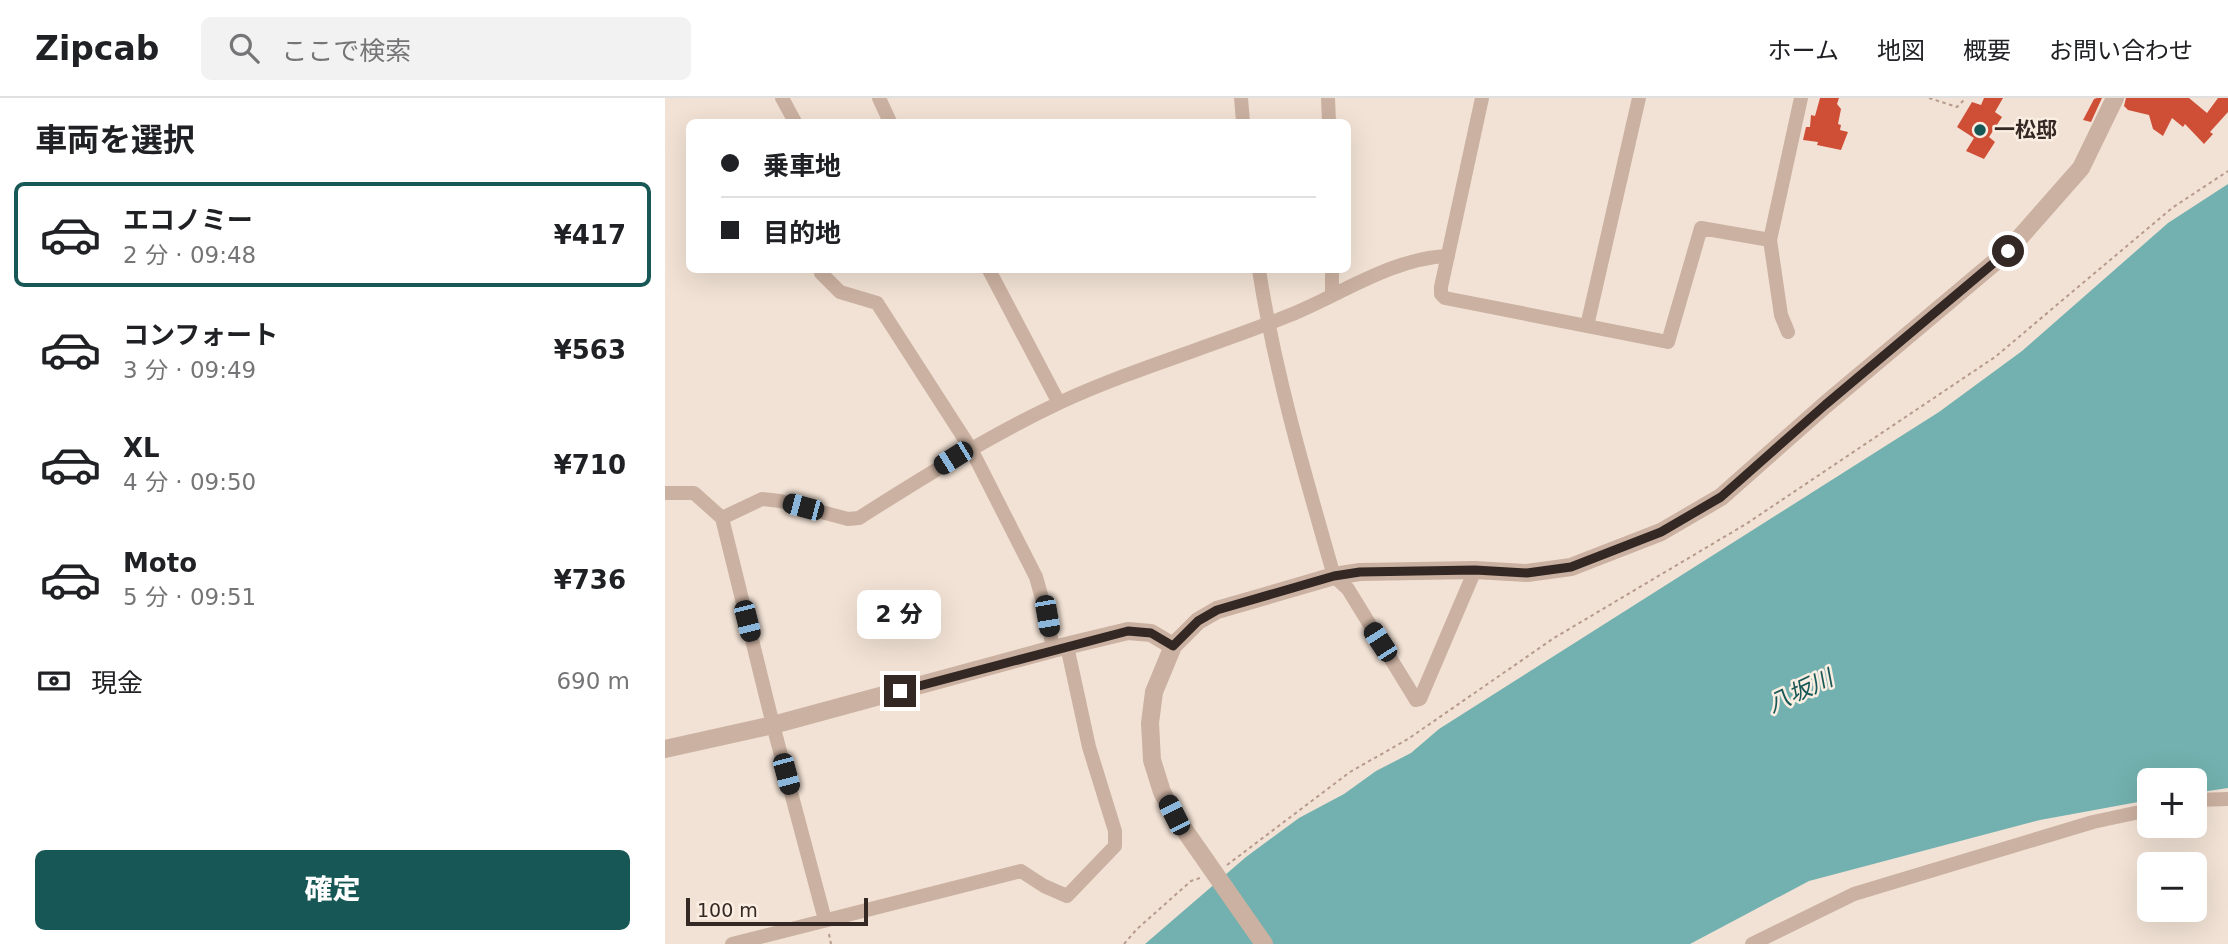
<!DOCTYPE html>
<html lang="ja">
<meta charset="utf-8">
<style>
:root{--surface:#fff;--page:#f2f2f2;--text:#202124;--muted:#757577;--line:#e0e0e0;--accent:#175857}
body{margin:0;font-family:"DejaVu Sans","Noto Sans JP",sans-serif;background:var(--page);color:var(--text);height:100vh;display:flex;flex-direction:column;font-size:26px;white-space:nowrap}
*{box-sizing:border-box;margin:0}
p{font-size:23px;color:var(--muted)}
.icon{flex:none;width:38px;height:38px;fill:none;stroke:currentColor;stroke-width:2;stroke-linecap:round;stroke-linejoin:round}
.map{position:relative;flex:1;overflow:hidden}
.side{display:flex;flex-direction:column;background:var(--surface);width:665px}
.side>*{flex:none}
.top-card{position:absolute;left:21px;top:21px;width:665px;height:154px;border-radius:10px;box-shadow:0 7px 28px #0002;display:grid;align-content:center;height:154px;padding:0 35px;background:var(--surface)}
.buttons{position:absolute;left:1472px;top:670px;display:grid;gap:14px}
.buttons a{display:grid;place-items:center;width:70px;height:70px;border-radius:10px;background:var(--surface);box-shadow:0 7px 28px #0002;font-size:35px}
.scale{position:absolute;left:21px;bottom:18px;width:182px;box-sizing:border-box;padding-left:7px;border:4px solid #342824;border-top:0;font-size:19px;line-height:24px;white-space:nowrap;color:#342824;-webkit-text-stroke:5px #faede1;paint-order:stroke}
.end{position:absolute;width:32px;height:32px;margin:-16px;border:9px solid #342824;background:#fff;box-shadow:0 0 0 4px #fff}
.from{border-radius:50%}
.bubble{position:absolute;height:49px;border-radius:10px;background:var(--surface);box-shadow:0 7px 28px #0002;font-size:23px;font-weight:800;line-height:49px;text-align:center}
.car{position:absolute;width:21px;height:42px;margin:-21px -10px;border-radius:9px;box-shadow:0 0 5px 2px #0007;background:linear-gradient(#222 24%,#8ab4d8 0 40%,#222 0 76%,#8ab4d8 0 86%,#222 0)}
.top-card b{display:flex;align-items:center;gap:24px;height:66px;font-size:26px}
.top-card b+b{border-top:2px solid var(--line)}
.top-card i{width:18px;height:18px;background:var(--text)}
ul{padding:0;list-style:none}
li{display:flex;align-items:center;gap:21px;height:105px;margin:0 14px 10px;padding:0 21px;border:4px solid transparent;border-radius:10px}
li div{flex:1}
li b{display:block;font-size:26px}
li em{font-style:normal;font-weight:800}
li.active{border-color:var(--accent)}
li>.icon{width:63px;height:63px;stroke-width:1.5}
h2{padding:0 35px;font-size:32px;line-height:84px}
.pay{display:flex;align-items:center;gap:18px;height:77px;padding:0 35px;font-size:26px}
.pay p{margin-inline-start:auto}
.primary-button{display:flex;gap:14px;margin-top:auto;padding:14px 35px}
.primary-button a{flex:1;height:80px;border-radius:10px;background:var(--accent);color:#fff;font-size:28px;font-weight:800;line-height:80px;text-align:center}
header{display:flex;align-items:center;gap:42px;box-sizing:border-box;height:98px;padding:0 35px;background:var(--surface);border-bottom:2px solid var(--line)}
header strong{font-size:33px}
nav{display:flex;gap:38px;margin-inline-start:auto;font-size:24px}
.search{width:490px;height:63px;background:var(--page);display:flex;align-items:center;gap:18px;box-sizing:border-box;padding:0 24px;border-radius:10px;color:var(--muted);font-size:26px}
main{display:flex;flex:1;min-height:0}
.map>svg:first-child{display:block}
.water{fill:#72b1af}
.building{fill:#cf4f36}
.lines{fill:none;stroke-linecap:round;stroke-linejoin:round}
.path{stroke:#b69a8b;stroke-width:2;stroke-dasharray:3.5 3.5;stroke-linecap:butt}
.minor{stroke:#cbb1a1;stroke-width:14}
.tertiary{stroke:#cbb1a1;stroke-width:18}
.route{stroke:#342824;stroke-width:9}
.poi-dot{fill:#175857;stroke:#faede1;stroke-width:2.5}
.labels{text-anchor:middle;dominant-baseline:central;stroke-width:5;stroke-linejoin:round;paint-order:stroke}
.poi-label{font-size:21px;font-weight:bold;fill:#342824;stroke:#faede1;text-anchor:start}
.water-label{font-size:23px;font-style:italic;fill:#175857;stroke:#faede1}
</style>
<header>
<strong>Zipcab</strong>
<div class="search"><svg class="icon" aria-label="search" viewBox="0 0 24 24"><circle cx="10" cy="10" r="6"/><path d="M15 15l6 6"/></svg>ここで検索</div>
<nav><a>ホーム</a><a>地図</a><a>概要</a><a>お問い合わせ</a></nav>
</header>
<main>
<section class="side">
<h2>車両を選択</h2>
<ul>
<li class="active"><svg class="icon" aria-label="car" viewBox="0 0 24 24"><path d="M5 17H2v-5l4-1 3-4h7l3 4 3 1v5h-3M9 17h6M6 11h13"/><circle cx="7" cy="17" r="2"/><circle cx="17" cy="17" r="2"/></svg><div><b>エコノミー</b><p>2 分 · 09:48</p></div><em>¥417</em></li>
<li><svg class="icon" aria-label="car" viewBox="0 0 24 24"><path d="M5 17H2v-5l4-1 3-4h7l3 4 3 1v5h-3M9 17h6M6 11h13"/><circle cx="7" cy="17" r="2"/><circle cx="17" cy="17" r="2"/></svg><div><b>コンフォート</b><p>3 分 · 09:49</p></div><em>¥563</em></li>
<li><svg class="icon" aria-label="car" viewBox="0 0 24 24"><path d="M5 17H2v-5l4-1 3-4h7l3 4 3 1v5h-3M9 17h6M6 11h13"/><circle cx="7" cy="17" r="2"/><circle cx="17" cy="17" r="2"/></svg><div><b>XL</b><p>4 分 · 09:50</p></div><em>¥710</em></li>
<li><svg class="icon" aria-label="car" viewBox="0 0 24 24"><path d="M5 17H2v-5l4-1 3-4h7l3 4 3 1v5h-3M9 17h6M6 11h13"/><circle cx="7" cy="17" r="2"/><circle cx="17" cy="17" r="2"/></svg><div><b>Moto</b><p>5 分 · 09:51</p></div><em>¥736</em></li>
</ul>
<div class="pay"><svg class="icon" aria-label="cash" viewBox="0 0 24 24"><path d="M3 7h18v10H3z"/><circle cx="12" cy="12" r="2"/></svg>現金<p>690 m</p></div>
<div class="primary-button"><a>確定</a></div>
</section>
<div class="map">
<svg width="1563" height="846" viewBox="0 0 1563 846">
<rect width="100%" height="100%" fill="#f2e2d5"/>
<path class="water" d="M1563 86V690L1530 695V682H1484V702L1375 722 1144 783 1025 846H480L581 759 634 720 679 696 711 673 746 655 774 631 1274 314 1357 253 1503 125Z"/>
<path class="building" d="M1155 0H1174L1172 6 1176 11 1173 26 1176 27 1175 32 1183 34 1176 52 1152 47 1153 44 1138 42 1141 29H1145L1146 17 1150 18Z
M1319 0H1338L1330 14 1337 19 1324 39 1330 44 1319 61 1301 53 1309 40 1292 29 1307 4 1316 7Z
M1432 0H1437L1426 24 1418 22 1429 1Z
M1461 0H1524L1542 15 1553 0H1563V14L1545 34 1548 36 1539 46 1520 26 1518 29 1507 20 1498 38 1488 31 1484 17 1463 12 1459 8Z"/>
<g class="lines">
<path class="path" d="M1264 0 1292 9 1301 0
M562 767 685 674 743 641 889 540 1081 426 1330 259 1507 110 1563 73
M164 836 166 846
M459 846 472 831 526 783 535 780"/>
<path class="minor" d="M117 0 130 24
M214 0 225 24
M576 0 578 24
M663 0 664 24
M817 0 776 189V196L780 200 1003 244 1036 130 1105 142
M155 172 156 175 175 194 212 205 306 351 371 479 382 518 388 551
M324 172 394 305
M594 172C610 275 640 377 669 478L683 491 751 602 755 601 810 472
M667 172V197
M922 228 974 0
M1123 234 1116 217 1105 142 1136 0
M0 395H29L57 420 108 627 160 822
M57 420 97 401 115 403 183 421 194 420C260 378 326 337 396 304 470 270 549 248 625 217 675 197 727 160 783 158
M1530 702 1563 701
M67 846 356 773 379 788 402 798 450 748V733L424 649 402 548
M1087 846 1189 796 1428 724 1484 712"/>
<path class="tertiary" d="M0 651 108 627 388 551 463 533 486 535 508 548
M599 846 509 717 497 694 487 662 485 625 489 594 508 548 533 523 552 512 669 478 695 474 810 472 862 475 906 469 996 434 1056 399 1160 307 1343 153 1416 70 1450 0"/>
</g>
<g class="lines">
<path class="route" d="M235 593 463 533 486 535 508 548 533 523 552 512 669 478 695 474 810 472 862 475 906 469 996 434 1056 399 1160 307 1343 153"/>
</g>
<circle class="poi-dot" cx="1315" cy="32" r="7"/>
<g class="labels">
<g class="poi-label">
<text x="1329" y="32">一松邸</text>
</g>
<g class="water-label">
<text transform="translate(1135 593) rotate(-25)">八坂川</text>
</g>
</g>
</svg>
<div class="buttons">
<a>+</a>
<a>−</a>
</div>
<div class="scale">100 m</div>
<i class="end from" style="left:1343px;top:153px"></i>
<i class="end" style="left:235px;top:593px"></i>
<div class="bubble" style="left:192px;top:492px;width:84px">2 分</div>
<i class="car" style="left:288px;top:360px;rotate:238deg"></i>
<i class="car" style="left:138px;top:409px;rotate:285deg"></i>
<i class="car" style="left:382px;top:518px;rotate:170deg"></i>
<i class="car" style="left:82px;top:523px;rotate:166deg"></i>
<i class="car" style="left:715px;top:544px;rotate:327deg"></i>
<i class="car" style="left:121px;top:676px;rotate:165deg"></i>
<i class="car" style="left:509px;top:717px;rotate:333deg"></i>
<div class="top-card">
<b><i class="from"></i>乗車地</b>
<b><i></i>目的地</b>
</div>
</div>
</main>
